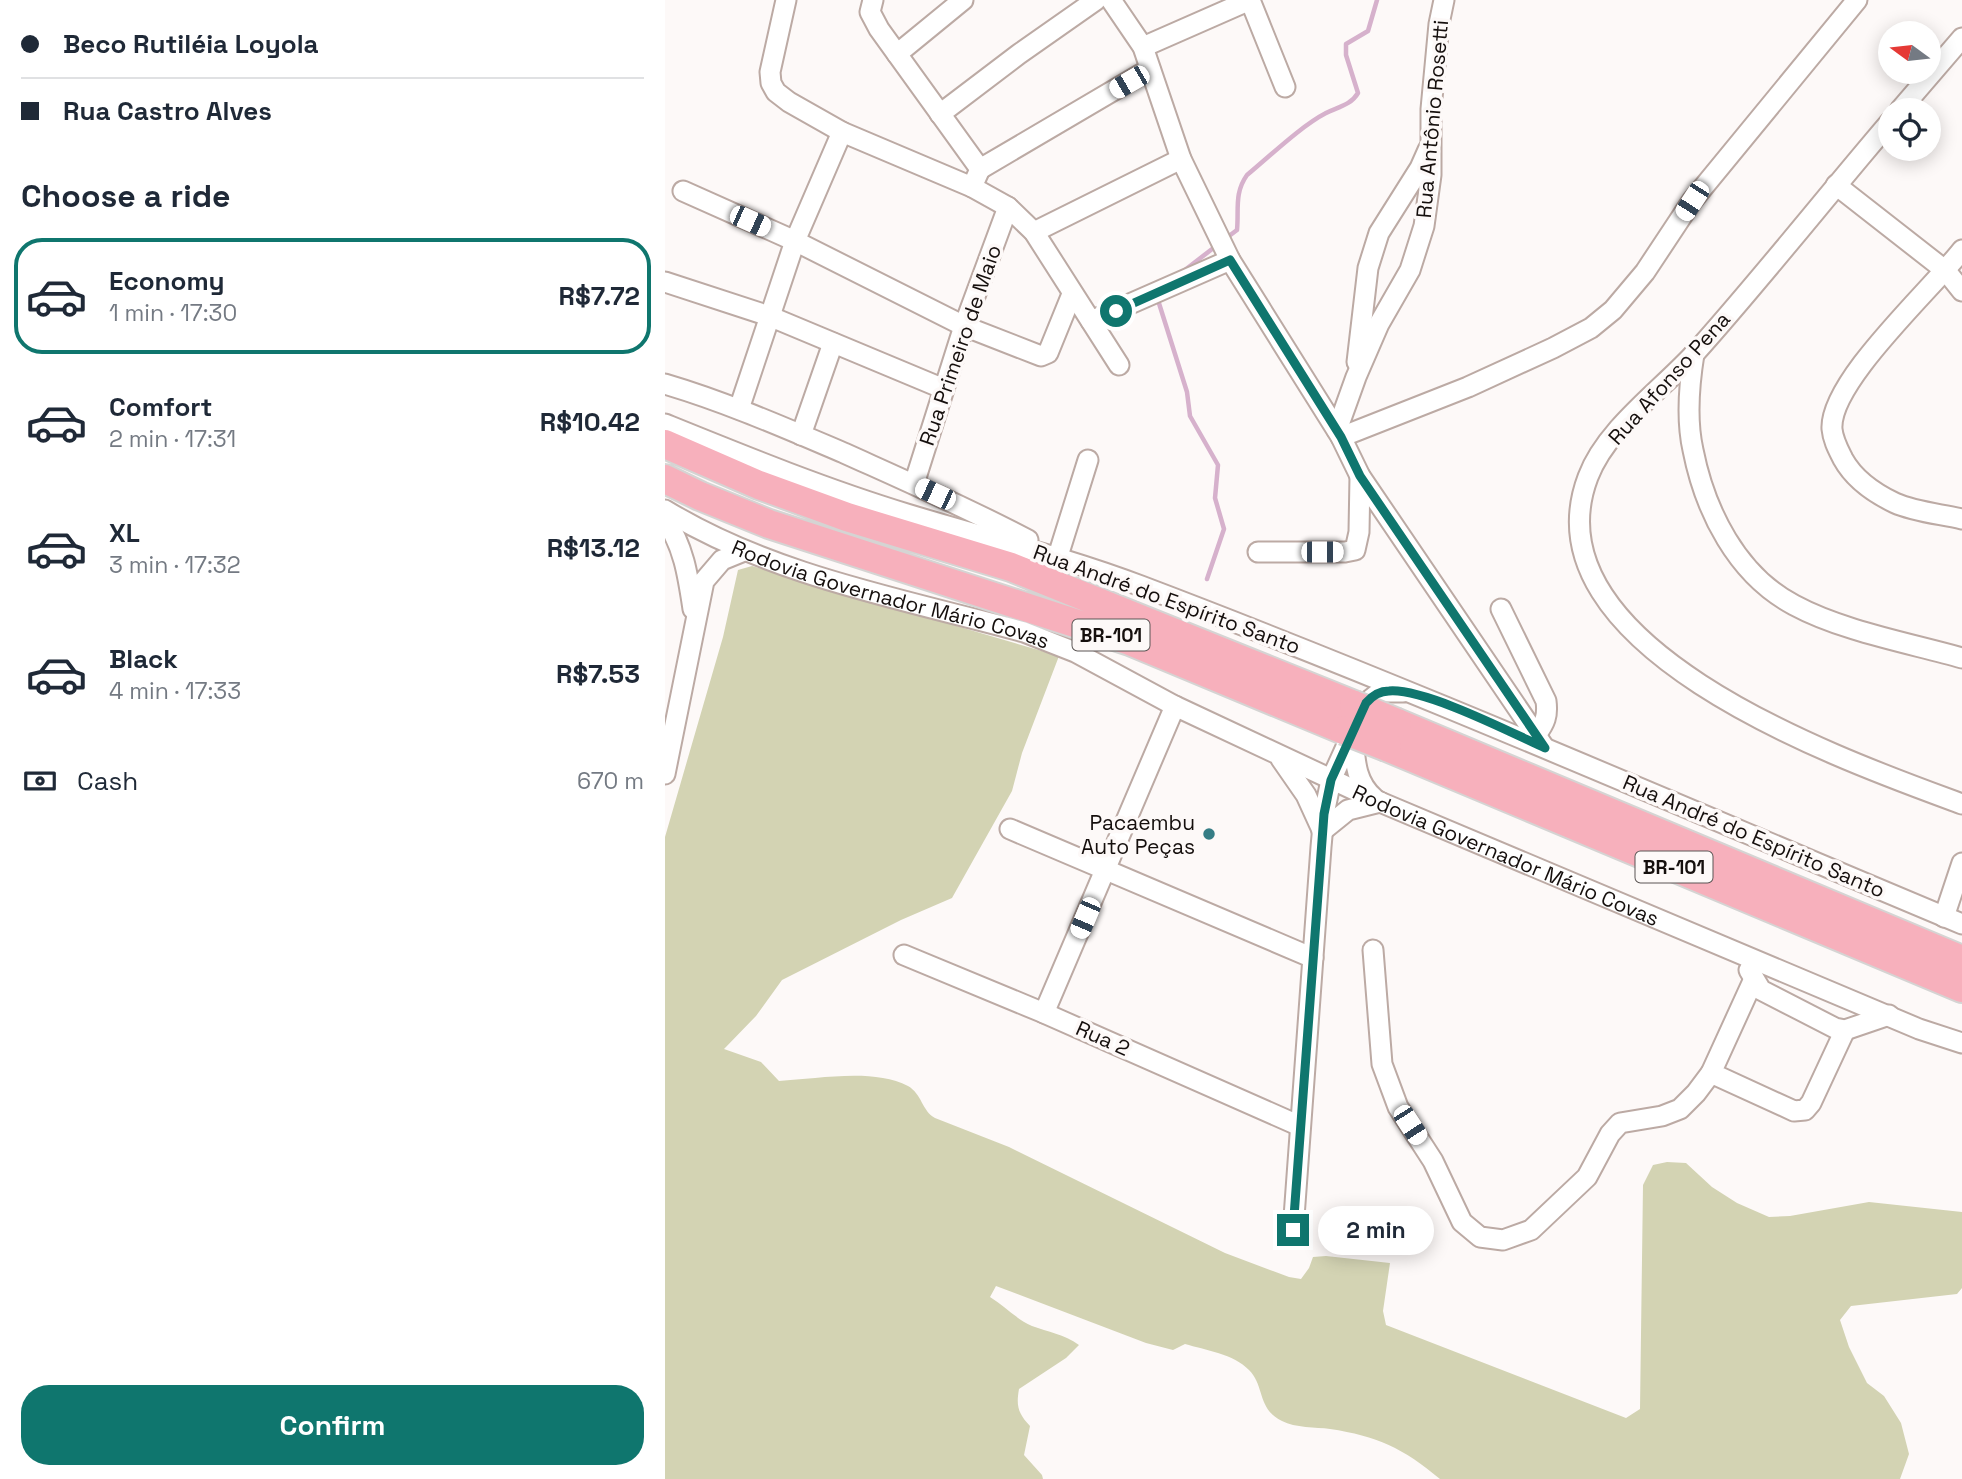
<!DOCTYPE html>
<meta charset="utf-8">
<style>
:root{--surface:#fff;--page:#f6f6f7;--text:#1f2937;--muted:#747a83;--line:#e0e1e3;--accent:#0f766e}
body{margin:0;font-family:"Space Grotesk",sans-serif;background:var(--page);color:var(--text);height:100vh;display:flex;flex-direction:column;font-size:26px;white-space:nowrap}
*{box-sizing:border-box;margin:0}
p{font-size:23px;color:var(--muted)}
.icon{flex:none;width:38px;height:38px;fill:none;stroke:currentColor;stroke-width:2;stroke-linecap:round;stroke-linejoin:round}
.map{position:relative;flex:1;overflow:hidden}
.panel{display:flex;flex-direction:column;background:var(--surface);width:665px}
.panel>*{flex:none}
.banner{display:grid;align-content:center;height:154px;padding:0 21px;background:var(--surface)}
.needle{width:46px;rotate:285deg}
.fabs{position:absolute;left:1213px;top:21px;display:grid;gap:14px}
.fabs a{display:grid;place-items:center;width:63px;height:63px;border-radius:50%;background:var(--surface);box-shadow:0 4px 18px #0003;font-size:35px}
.end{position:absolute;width:32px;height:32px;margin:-16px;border:9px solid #0f766e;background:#fff;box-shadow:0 0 0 4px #fff}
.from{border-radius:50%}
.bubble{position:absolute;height:49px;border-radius:24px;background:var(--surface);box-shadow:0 4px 18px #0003;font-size:23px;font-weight:600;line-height:49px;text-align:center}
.car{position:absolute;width:21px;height:42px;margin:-21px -10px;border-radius:9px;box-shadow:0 0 5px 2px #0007;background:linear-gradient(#fff 24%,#345 0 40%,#fff 0 76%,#345 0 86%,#fff 0)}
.banner b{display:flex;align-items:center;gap:24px;height:66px;font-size:26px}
.banner b+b{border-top:2px solid var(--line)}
.banner i{width:18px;height:18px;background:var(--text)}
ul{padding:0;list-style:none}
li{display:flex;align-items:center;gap:21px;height:116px;margin:0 14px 10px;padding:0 7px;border:4px solid transparent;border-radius:28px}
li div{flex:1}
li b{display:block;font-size:26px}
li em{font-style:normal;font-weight:600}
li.selected{border-color:var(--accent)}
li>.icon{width:63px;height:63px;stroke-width:1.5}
h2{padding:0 21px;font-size:32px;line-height:84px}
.pay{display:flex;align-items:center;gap:18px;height:77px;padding:0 21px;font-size:26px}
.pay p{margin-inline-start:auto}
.action{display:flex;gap:14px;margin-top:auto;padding:14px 21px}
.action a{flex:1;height:80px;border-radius:28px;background:var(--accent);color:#fff;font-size:28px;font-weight:600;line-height:80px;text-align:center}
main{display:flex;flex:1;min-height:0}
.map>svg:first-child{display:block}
.green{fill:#d3d3b3}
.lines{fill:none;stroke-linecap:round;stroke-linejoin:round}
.stream{stroke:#d6b1cc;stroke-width:4.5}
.minor-casing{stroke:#bcaaa4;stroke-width:23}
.highway-casing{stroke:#d5d4d3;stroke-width:32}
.minor{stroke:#fff;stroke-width:19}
.highway{stroke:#f7b0bc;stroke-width:28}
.highway-bridge-casing{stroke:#d5d4d3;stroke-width:32;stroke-linecap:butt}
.highway-bridge{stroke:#f7b0bc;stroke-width:28}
.route{stroke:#0f766e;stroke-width:9}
.poi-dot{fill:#357d85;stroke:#fdf9f8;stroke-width:2.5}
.labels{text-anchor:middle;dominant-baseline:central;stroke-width:7;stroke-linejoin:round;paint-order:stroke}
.shield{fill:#fdf9f8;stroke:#5b5554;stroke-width:2}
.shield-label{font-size:19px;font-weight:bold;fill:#150f0d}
.street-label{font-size:21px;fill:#150f0d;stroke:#fdf9f8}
.poi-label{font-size:21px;fill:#150f0d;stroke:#fdf9f8;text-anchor:end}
</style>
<main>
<section class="panel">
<div class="banner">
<b><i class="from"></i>Beco Rutiléia Loyola</b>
<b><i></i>Rua Castro Alves</b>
</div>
<h2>Choose a ride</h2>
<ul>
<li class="selected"><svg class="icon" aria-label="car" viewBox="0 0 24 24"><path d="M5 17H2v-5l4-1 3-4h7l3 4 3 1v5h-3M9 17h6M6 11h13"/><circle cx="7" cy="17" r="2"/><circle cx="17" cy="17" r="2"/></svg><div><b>Economy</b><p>1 min · 17:30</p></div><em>R$7.72</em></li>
<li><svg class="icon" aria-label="car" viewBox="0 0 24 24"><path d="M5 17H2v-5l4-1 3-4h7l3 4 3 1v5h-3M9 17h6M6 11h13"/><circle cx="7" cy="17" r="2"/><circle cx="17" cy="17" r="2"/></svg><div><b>Comfort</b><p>2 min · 17:31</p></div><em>R$10.42</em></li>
<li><svg class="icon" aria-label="car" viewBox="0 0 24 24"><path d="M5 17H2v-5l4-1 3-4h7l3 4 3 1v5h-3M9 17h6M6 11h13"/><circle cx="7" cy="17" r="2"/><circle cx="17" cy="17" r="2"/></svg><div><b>XL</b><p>3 min · 17:32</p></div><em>R$13.12</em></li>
<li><svg class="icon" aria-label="car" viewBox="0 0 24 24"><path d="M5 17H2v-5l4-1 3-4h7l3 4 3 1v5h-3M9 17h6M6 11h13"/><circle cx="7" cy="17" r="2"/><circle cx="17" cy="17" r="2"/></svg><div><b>Black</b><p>4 min · 17:33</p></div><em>R$7.53</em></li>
</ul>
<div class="pay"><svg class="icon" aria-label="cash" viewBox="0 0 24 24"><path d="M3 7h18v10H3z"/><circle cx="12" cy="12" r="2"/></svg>Cash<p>670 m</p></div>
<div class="action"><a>Confirm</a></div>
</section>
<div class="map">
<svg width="1297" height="1479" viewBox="0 0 1297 1479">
<rect width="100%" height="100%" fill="#fdf9f8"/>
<path class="green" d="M87 566 394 656 357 753 347 791 287 898 236 920 117 980 91 1016 59 1049 96 1062 114 1081C153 1079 208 1068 243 1086 257 1094 257 1111 270 1118L344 1147 560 1253 624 1277 636 1279 644 1268 648 1257 661 1256 725 1263 718 1311 721 1325 961 1418 975 1409 978 1185 988 1165 1002 1162 1021 1163 1047 1187 1072 1203 1104 1217 1125 1216 1204 1202 1297 1212V1288L1292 1294 1186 1306 1175 1320 1184 1347 1202 1383 1219 1396 1236 1423 1244 1454 1235 1479H775C738 1448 712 1436 665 1429 651 1427 630 1428 617 1421 592 1409 600 1386 584 1370 569 1354 540 1350 520 1344L508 1350 481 1343 331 1286 325 1297C340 1306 351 1319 367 1326 383 1332 399 1334 414 1345L401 1358 354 1389C351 1406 353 1413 365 1426L359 1455 377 1475 378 1479H0V837L58 637 73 570Z"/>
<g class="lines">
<path class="stream" d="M560 239 572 230C574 210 569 193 582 175 605 156 636 126 661 113 673 107 686 105 693 93L681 55V44L703 31 712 0
M516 273 551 246
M492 297 522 392 525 416 553 465 550 498 559 529 542 579"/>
<defs>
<g id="minor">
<path d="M121 0 105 72 106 83 111 92 124 102 177 132 307 187"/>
<path d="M208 0 205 12 214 29 315 169 307 187 343 207 369 232 454 365"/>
<path d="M446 0 478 47 516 159 565 260 676 437 695 476 879 747"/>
<path d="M585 0 620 87"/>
<path d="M478 47 585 0"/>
<path d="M232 54 298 0"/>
<path d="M1235 110 1297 38"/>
<path d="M275 114 354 54 431 0"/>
<path d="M1225 122C1160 198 1097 278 1030 353 996 390 941 429 923 477 858 648 1180 761 1297 804"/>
<path d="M315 169 485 69"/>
<path d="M1171 185 1281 271 1297 291"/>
<path d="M18 191 130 241 299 326 376 356 383 353 407 294"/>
<path d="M369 232 516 159"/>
<path d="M1297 250C1266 290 1164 382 1167 429 1168 440 1173 449 1178 459 1189 479 1209 493 1230 503 1250 512 1276 514 1297 519"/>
<path d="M0 282 104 316 279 389"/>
<path d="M426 321 565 260"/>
<path d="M1029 354C1024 385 1021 419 1028 450 1040 511 1072 575 1129 605 1177 631 1244 643 1297 658"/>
<path d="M692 362 703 268 714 233 755 168 763 150"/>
<path d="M0 384C61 402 120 428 179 453 241 481 303 508 363 540"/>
<path d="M74 409 130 241 177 132"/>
<path d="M0 424C79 456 160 489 242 514 320 538 400 557 476 586 753 691 1024 810 1297 924"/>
<path d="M672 430 691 377 714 324 745 270 759 226 766 175V109L774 24 779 0"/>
<path d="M136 435 168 343"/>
<path d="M676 437 803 387 888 348 926 328 948 310 980 272 1027 201 1192 0"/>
<path d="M249 484 299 326 343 207"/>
<path id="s1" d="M0 510C108 576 238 599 359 632L410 652 510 706 715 802 1254 1029 1297 1043"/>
<path d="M0 519C19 547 23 576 28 609"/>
<path d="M593 552H680L690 550 694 532 695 476"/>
<path d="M393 556 423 460"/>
<path d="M836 609 881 701C883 716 880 723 871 735"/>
<path d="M688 736C690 759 690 782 709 798"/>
<path d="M616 759 641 795 657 830"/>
<path d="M0 774 39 581 57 560 79 551"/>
<path d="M345 829 648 958"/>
<path d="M657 831 683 810 715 802"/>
<path d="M1279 917 1297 863"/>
<path d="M708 950 717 1064 733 1107 768 1161 797 1222 815 1237 838 1240 866 1230 922 1177 945 1134 955 1123 997 1116 1015 1109 1031 1093 1046 1073"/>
<path d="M239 955 379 1013 635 1126"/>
<path d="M1084 970 1096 990 1170 1028 1180 1030 1224 1015"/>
<path d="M1088 981 1046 1073 1129 1111 1140 1110 1146 1103 1180 1030"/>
<path d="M379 1013 510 706"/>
<path d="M628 1231 656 847 659 814 666 780 701 703 715 692H738"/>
</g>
<path id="highway" d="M0 444 94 485 182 517 346 567 689 705
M0 479 35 496 104 524 465 641 679 730
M732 723 1297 960
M722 747 1297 988"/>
</defs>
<use href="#minor" class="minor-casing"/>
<use href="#highway" class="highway-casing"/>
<use href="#minor" class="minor"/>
<use href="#highway" class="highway"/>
<defs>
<path id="highway-bridge" d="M689 705 732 723
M679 730 722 747"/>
</defs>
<use href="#highway-bridge" class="highway-bridge-casing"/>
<use href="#highway-bridge" class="highway-bridge"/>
</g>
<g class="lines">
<path class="route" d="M451 311 565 260 676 437 695 476 880 748C845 732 759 688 724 691 714 691 707 696 701 703L666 780 659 814 628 1230"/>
</g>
<circle class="poi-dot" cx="544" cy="834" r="7"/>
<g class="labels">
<g class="shield">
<rect x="407.5" y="619.5" width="77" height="31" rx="5"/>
<rect x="970.5" y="851.5" width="77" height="31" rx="5"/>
</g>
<g class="shield-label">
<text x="446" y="635">BR-101</text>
<text x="1009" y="867">BR-101</text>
</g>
<g class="street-label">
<text transform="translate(767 119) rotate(-85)">Rua Antônio Rosetti</text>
<text transform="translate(295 345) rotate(-71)">Rua Primeiro de Maio</text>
<text transform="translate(1004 378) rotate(-48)">Rua Afonso Pena</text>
<text stroke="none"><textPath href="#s1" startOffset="242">Rodovia Governador Mário Covas</textPath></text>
<text transform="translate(502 599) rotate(20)">Rua André do Espírito Santo</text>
<text transform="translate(1089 836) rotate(23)">Rua André do Espírito Santo</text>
<text stroke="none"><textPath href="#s1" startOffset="912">Rodovia Governador Mário Covas</textPath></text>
<text transform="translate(438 1038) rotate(24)">Rua 2</text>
</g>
<g class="poi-label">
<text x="530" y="822">Pacaembu<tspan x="530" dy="24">Auto Peças</tspan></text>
</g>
</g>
</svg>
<div class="fabs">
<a><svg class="needle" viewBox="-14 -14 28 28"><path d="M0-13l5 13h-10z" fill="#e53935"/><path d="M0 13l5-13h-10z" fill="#747a83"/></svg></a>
<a><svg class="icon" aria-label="locate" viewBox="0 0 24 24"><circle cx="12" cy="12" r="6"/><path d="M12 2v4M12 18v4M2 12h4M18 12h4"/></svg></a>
</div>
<i class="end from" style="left:451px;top:311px"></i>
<i class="end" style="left:628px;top:1230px"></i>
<div class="bubble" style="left:653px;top:1206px;width:116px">2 min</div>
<i class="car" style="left:464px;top:82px;rotate:240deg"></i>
<i class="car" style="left:1027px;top:201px;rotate:213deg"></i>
<i class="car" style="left:85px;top:221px;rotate:114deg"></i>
<i class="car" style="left:270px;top:494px;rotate:295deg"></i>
<i class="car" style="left:657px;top:552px;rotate:90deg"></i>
<i class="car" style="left:420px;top:918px;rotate:203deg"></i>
<i class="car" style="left:745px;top:1125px;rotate:147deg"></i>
</div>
</main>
